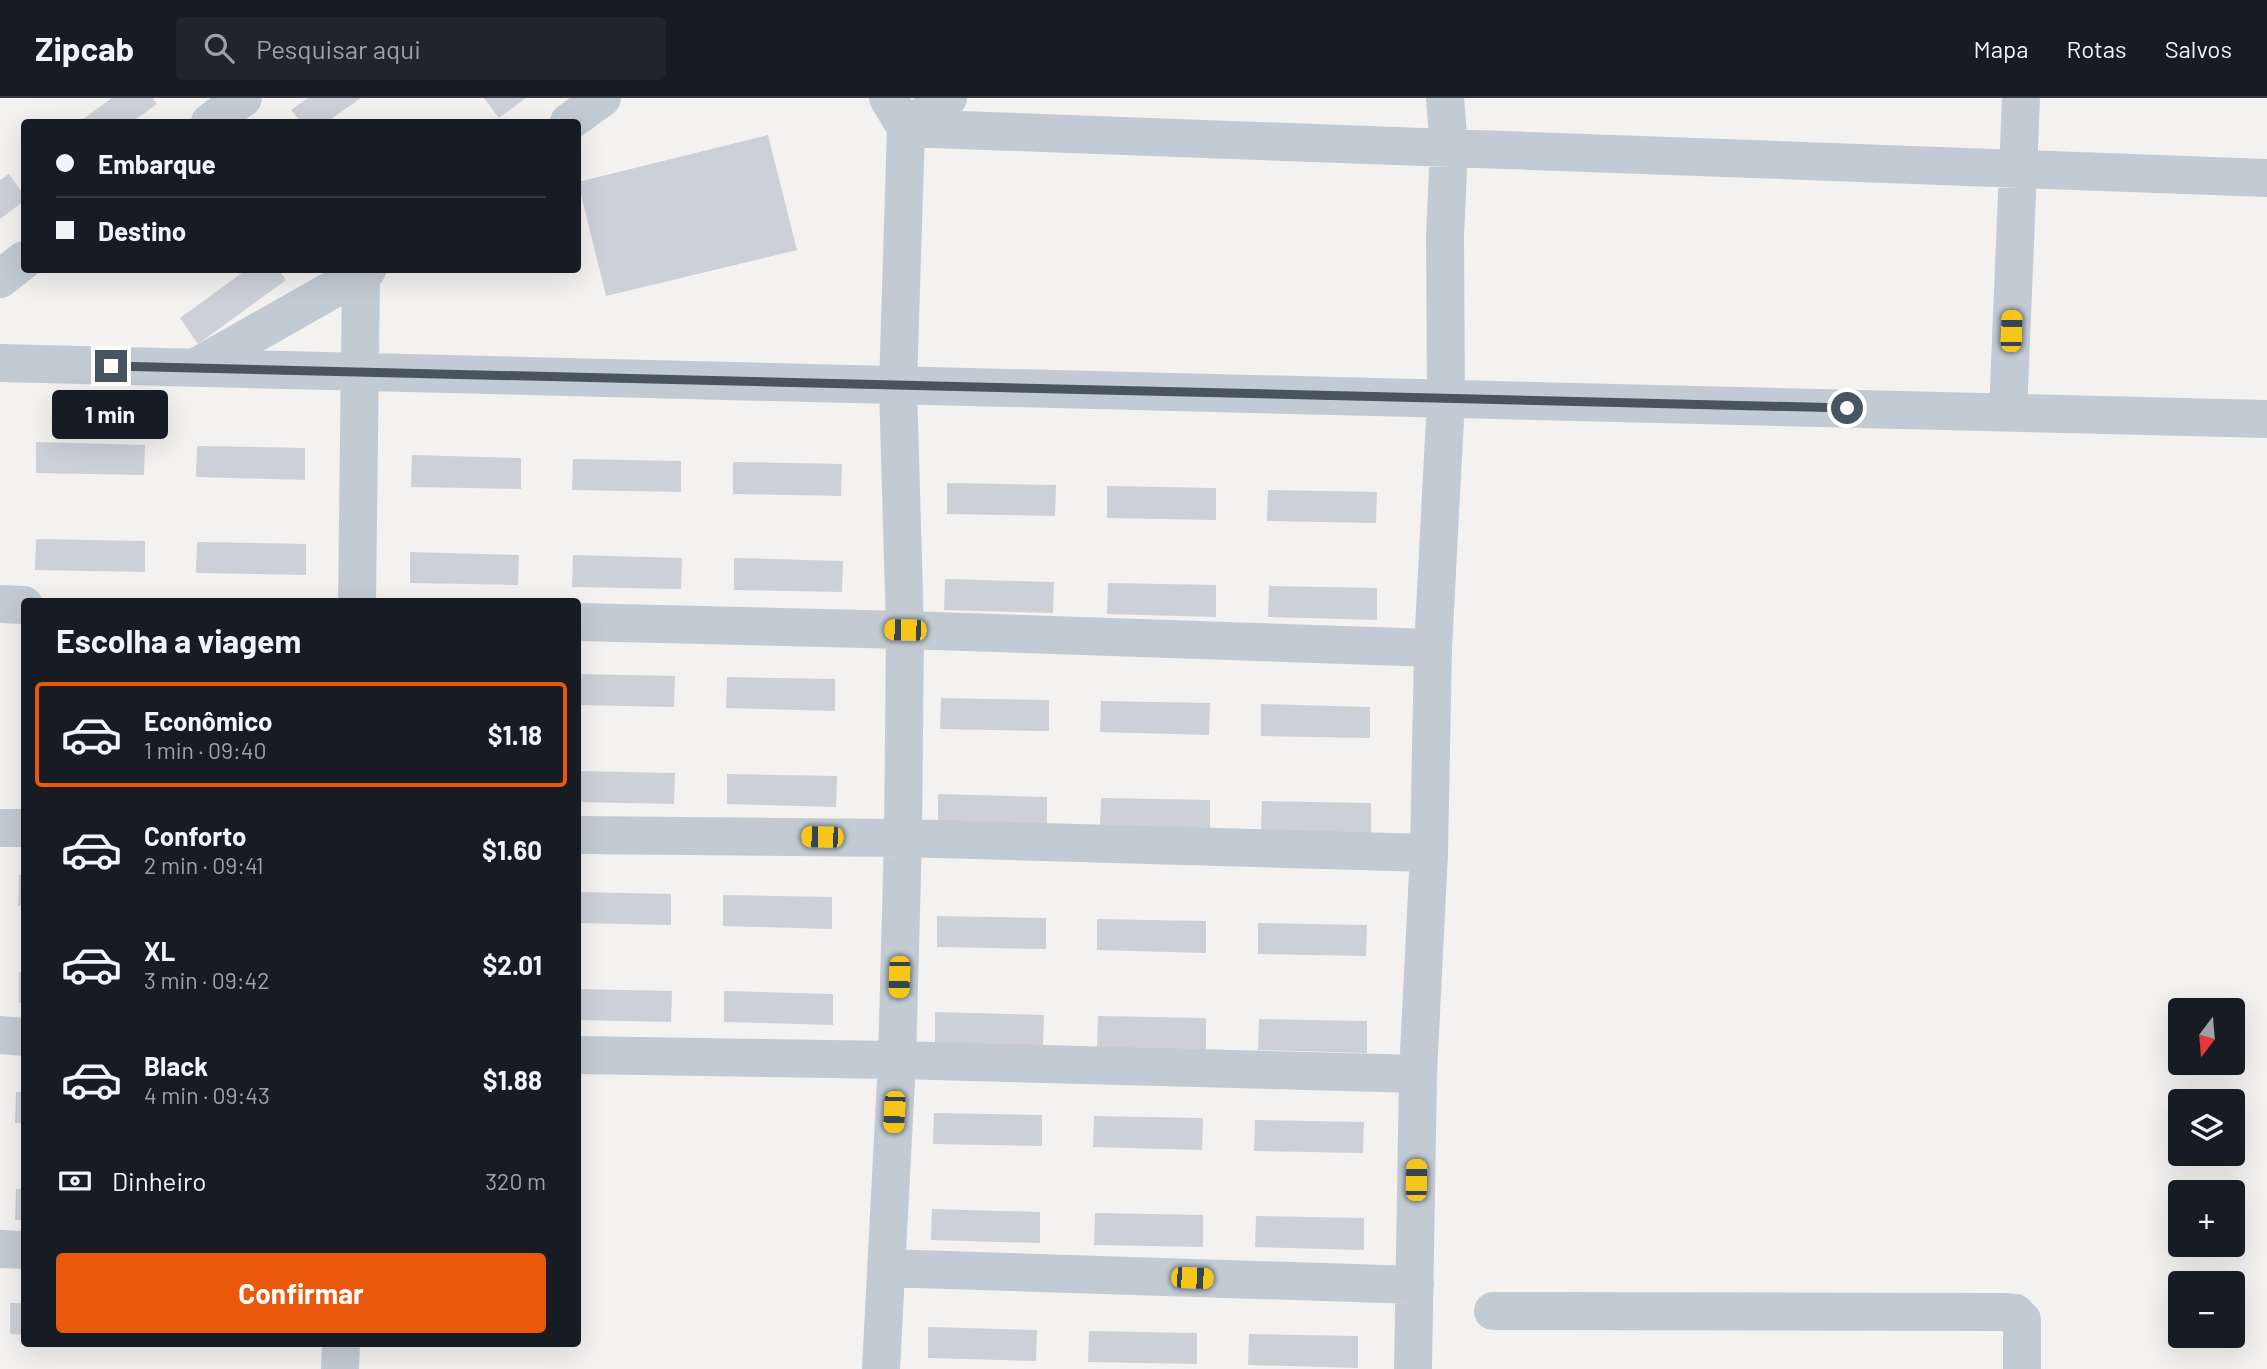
<!DOCTYPE html>
<html lang="pt">
<meta charset="utf-8">
<style>
:root{--surface:#171b24;--page:#20242c;--text:#f1f3f6;--muted:#9ea1a6;--line:#363941;--accent:#ea580c}
body{margin:0;font-family:Barlow,sans-serif;background:var(--page);color:var(--text);height:100vh;display:flex;flex-direction:column;font-size:26px;white-space:nowrap}
*{box-sizing:border-box;margin:0}
p{font-size:23px;color:var(--muted)}
.icon{flex:none;width:38px;height:38px;fill:none;stroke:currentColor;stroke-width:2;stroke-linecap:round;stroke-linejoin:round}
.map{position:relative;flex:1;overflow:hidden}
.side{position:absolute;left:21px;top:500px;width:560px;height:749px;display:flex;flex-direction:column;background:var(--surface);border-radius:7px;box-shadow:0 7px 28px #0002}
.side>*{flex:none}
.top-card{position:absolute;left:21px;top:21px;width:560px;height:154px;border-radius:7px;box-shadow:0 7px 28px #0002;display:grid;align-content:center;height:154px;padding:0 35px;background:var(--surface)}
.needle{width:46px;rotate:196deg}
.fabs{position:absolute;left:2168px;top:900px;display:grid;gap:14px}
.fabs a{display:grid;place-items:center;width:77px;height:77px;border-radius:7px;background:var(--surface);box-shadow:0 7px 28px #0002;font-size:35px}
.end{position:absolute;width:32px;height:32px;margin:-16px;border:9px solid #485460;background:#fff;box-shadow:0 0 0 4px #fff}
.from{border-radius:50%}
.bubble{position:absolute;height:49px;border-radius:7px;background:var(--surface);box-shadow:0 7px 28px #0002;font-size:23px;font-weight:700;line-height:49px;text-align:center}
.car{position:absolute;width:21px;height:42px;margin:-21px -10px;border-radius:9px;box-shadow:0 0 5px 2px #0007;background:linear-gradient(#f5c518 24%,#345 0 40%,#f5c518 0 76%,#345 0 86%,#f5c518 0)}
.top-card b{display:flex;align-items:center;gap:24px;height:66px;font-size:26px}
.top-card b+b{border-top:2px solid var(--line)}
.top-card i{width:18px;height:18px;background:var(--text)}
ul{padding:0;list-style:none}
li{display:flex;align-items:center;gap:21px;height:105px;margin:0 14px 10px;padding:0 21px;border:4px solid transparent;border-radius:7px}
li div{flex:1}
li b{display:block;font-size:26px}
li em{font-style:normal;font-weight:700}
li.active{border-color:var(--accent)}
li>.icon{width:63px;height:63px;stroke-width:1.5}
h2{padding:0 35px;font-size:32px;line-height:84px}
.pay{display:flex;align-items:center;gap:18px;height:77px;padding:0 35px;font-size:26px}
.pay p{margin-inline-start:auto}
.primary-button{display:flex;gap:14px;margin-top:auto;padding:14px 35px}
.primary-button a{flex:1;height:80px;border-radius:7px;background:var(--accent);color:#fff;font-size:28px;font-weight:700;line-height:80px;text-align:center}
header{display:flex;align-items:center;gap:42px;box-sizing:border-box;height:98px;padding:0 35px;background:var(--surface);border-bottom:2px solid var(--line)}
header strong{font-size:33px}
nav{display:flex;gap:38px;margin-inline-start:auto;font-size:24px}
.search{width:490px;height:63px;background:var(--page);display:flex;align-items:center;gap:18px;box-sizing:border-box;padding:0 24px;border-radius:7px;color:var(--muted);font-size:26px}
.map>svg:first-child{display:block}
.building{fill:#cdd0d7}
.lines{fill:none;stroke-linecap:round;stroke-linejoin:round}
.minor{stroke:#c2cbd3;stroke-width:38}
.route{stroke:#485460;stroke-width:9}
</style>
<header>
<strong>Zipcab</strong>
<div class="search"><svg class="icon" aria-label="search" viewBox="0 0 24 24"><circle cx="10" cy="10" r="6"/><path d="M15 15l6 6"/></svg>Pesquisar aqui</div>
<nav><a>Mapa</a><a>Rotas</a><a>Salvos</a></nav>
</header>
<div class="map">
<svg width="2267" height="1271" viewBox="0 0 2267 1271">
<rect width="100%" height="100%" fill="#f4f2f1"/>
<path class="building" d="M112 0H153L157 6 132 24H79Z
M308 0H361L327 24H301L291 12Z
M484 0H526L499 20Z
M768 37 797 152 606 198 578 84Z
M9 76 24 97V103L0 121V82Z
M246 172H279L286 182 198 246 180 220Z
M36 344 145 347 144 377 36 375Z
M197 348 305 350V382L196 379Z
M412 357 521 360V391L411 389Z
M573 361 681 363V394L572 392Z
M733 364 842 366 841 398 733 396Z
M947 385 1056 387 1055 418 947 416Z
M1107 388 1216 390V422L1107 420Z
M1268 392 1377 394 1376 425 1267 423Z
M36 441 145 443V474L35 472Z
M197 444 306 446V477L196 475Z
M410 454 519 457 518 487 410 485Z
M573 457 682 460 681 491 572 489Z
M734 460 843 463 842 494 734 492Z
M945 481 1054 484 1053 515 944 512Z
M1108 485 1216 487V519L1107 516Z
M1269 488 1377 490V522L1268 519Z
M578 576 675 578 674 609 578 607Z
M727 579 835 581V613L726 610Z
M941 600 1049 602V633L940 631Z
M1101 603 1210 605 1209 637 1100 634Z
M1261 606 1370 609V640L1261 638Z
M578 673 675 675 674 706 578 704Z
M727 676 837 678 836 709 727 706Z
M938 696 1047 699V730L938 727Z
M1101 700 1210 702V734L1100 731Z
M1262 703 1371 705V737L1261 734Z
M19 777H24V808H18Z
M578 794 671 796V827L578 825Z
M723 797 832 799V831L723 828Z
M937 818 1046 820V851L937 849Z
M1097 821 1206 823V855L1097 852Z
M1258 825 1367 827 1366 858 1258 856Z
M19 874H24V905H19Z
M578 891 672 893 671 924 578 922Z
M724 893 833 896V927L724 924Z
M935 914 1044 917 1043 948 935 945Z
M1098 918 1206 920V952L1097 949Z
M1259 921 1367 923V955L1258 952Z
M16 994H24V1025H15Z
M934 1015 1042 1017V1048L933 1046Z
M1094 1018 1203 1020 1202 1052 1093 1049Z
M1255 1022 1364 1024 1363 1055 1254 1053Z
M16 1091H24V1122H15Z
M932 1111 1040 1114V1145L931 1142Z
M1095 1115 1203 1117V1149L1094 1147Z
M1256 1118 1364 1120V1152L1255 1149Z
M10 1205H24V1237L10 1236Z
M928 1229 1037 1232 1036 1263 928 1260Z
M1089 1233 1197 1235V1266L1088 1264Z
M1249 1236 1358 1238V1270L1248 1267Z"/>
<g class="lines">
<path class="minor" d="M210 24 243 0
M569 24 602 0
M906 30 2267 80
M906 30 948 0
M0 181 24 162
M0 265 2267 321
M196 269 367 172
M2008 314 2021 0
M357 504 361 176 357 172
M0 506 24 507
M578 524 905 532 1433 550
M0 730H24
M578 737 903 740 1429 755
M0 937 24 939
M578 957 897 962 1418 976
M0 1151 24 1152
M886 1170 1415 1187
M1493 1213 2003 1214 2015 1215 2022 1222V1271
M340 1271 341 1246
M881 1271 897 962 903 740 905 532 898 288 906 30 888 0
M1413 1271 1418 976 1429 755 1433 550 1446 301 1445 138 1449 50 1445 0"/>
</g>
<g class="lines">
<path class="route" d="M111 268 1847 310"/>
</g>
</svg>
<div class="fabs">
<a><svg class="needle" viewBox="-14 -14 28 28"><path d="M0-13l5 13h-10z" fill="#e53935"/><path d="M0 13l5-13h-10z" fill="#9ea1a6"/></svg></a>
<a><svg class="icon" aria-label="layers" viewBox="0 0 24 24"><path d="M12 4l9 5-9 5-9-5zM3 14l9 5 9-5"/></svg></a>
<a>+</a>
<a>−</a>
</div>
<i class="end from" style="left:1847px;top:310px"></i>
<i class="end" style="left:111px;top:268px"></i>
<div class="bubble" style="left:52px;top:292px;width:116px">1 min</div>
<i class="car" style="left:2011px;top:233px;rotate:2deg"></i>
<i class="car" style="left:905px;top:532px;rotate:271deg"></i>
<i class="car" style="left:822px;top:739px;rotate:271deg"></i>
<i class="car" style="left:899px;top:879px;rotate:182deg"></i>
<i class="car" style="left:894px;top:1014px;rotate:183deg"></i>
<i class="car" style="left:1416px;top:1082px;rotate:1deg"></i>
<i class="car" style="left:1192px;top:1180px;rotate:92deg"></i>
<div class="top-card">
<b><i class="from"></i>Embarque</b>
<b><i></i>Destino</b>
</div>
<section class="side">
<h2>Escolha a viagem</h2>
<ul>
<li class="active"><svg class="icon" aria-label="car" viewBox="0 0 24 24"><path d="M5 17H2v-5l4-1 3-4h7l3 4 3 1v5h-3M9 17h6M6 11h13"/><circle cx="7" cy="17" r="2"/><circle cx="17" cy="17" r="2"/></svg><div><b>Econômico</b><p>1 min · 09:40</p></div><em>$1.18</em></li>
<li><svg class="icon" aria-label="car" viewBox="0 0 24 24"><path d="M5 17H2v-5l4-1 3-4h7l3 4 3 1v5h-3M9 17h6M6 11h13"/><circle cx="7" cy="17" r="2"/><circle cx="17" cy="17" r="2"/></svg><div><b>Conforto</b><p>2 min · 09:41</p></div><em>$1.60</em></li>
<li><svg class="icon" aria-label="car" viewBox="0 0 24 24"><path d="M5 17H2v-5l4-1 3-4h7l3 4 3 1v5h-3M9 17h6M6 11h13"/><circle cx="7" cy="17" r="2"/><circle cx="17" cy="17" r="2"/></svg><div><b>XL</b><p>3 min · 09:42</p></div><em>$2.01</em></li>
<li><svg class="icon" aria-label="car" viewBox="0 0 24 24"><path d="M5 17H2v-5l4-1 3-4h7l3 4 3 1v5h-3M9 17h6M6 11h13"/><circle cx="7" cy="17" r="2"/><circle cx="17" cy="17" r="2"/></svg><div><b>Black</b><p>4 min · 09:43</p></div><em>$1.88</em></li>
</ul>
<div class="pay"><svg class="icon" aria-label="cash" viewBox="0 0 24 24"><path d="M3 7h18v10H3z"/><circle cx="12" cy="12" r="2"/></svg>Dinheiro<p>320 m</p></div>
<div class="primary-button"><a>Confirmar</a></div>
</section>
</div>
